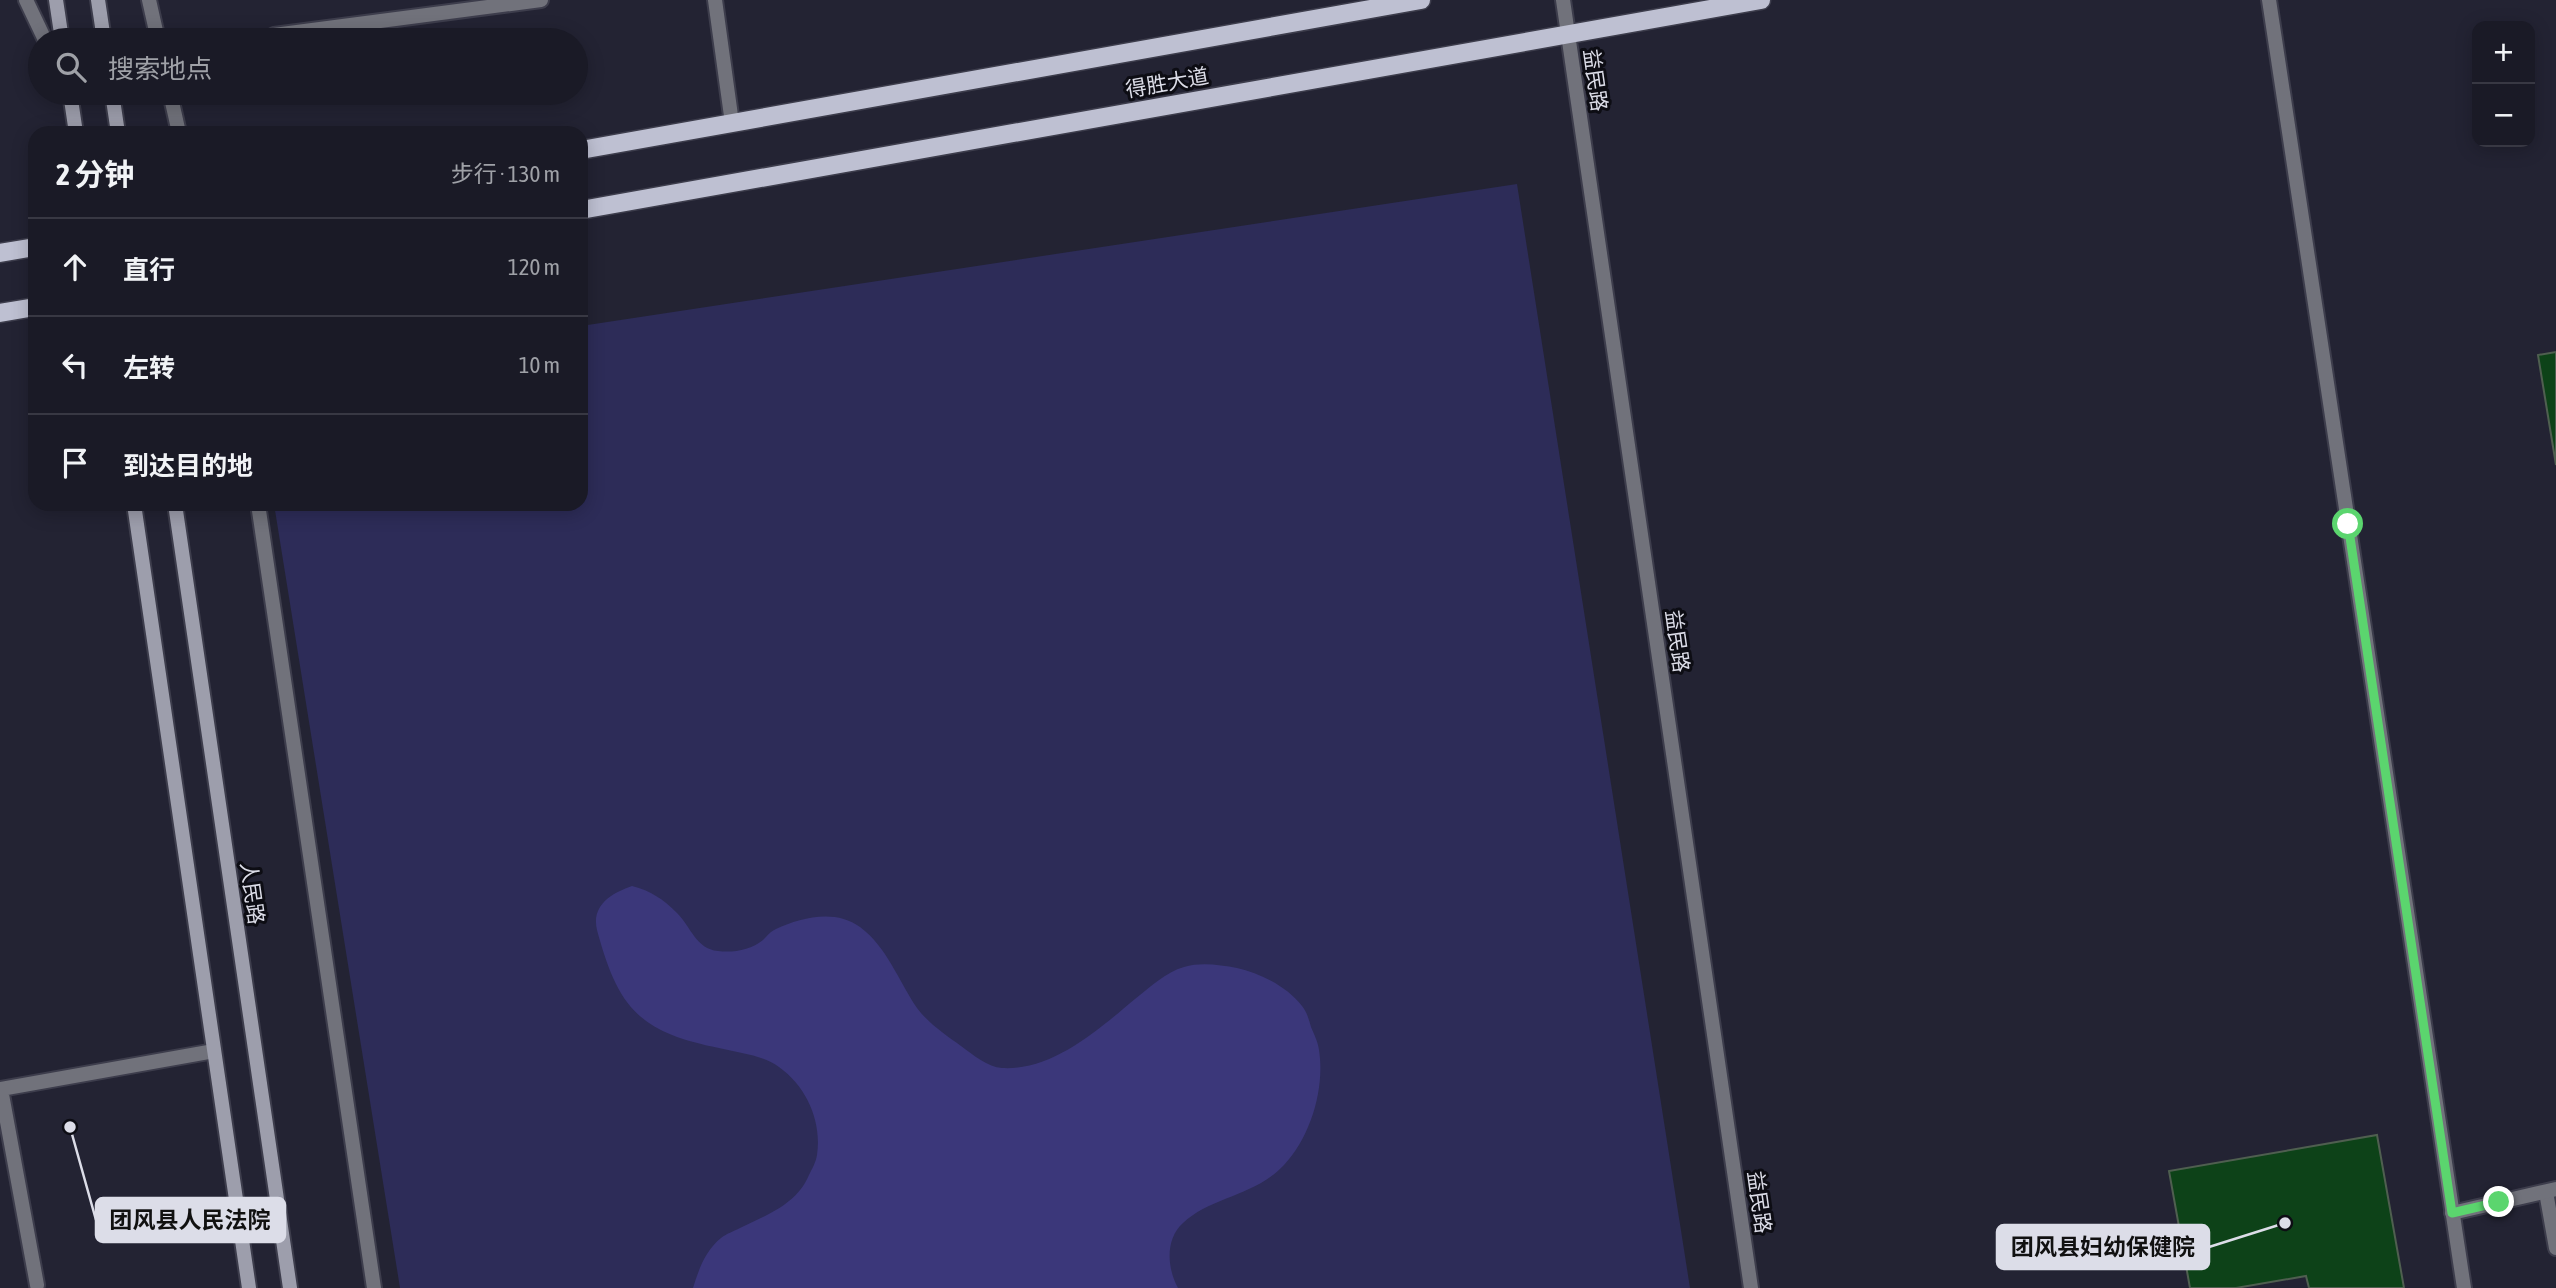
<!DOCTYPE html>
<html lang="zh">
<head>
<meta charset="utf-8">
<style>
	body { margin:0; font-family:"Asap Condensed","Noto Sans SC",sans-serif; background:#23232e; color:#f1f3f6 }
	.controls { position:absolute; right:21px; top:21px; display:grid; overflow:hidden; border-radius:14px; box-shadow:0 4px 18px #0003 }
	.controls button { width:63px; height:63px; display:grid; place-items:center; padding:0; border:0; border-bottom:2px solid #383843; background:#1a1a26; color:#f1f3f6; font:35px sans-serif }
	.stop { position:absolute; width:21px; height:21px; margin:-16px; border:5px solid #5bd56e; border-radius:50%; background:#fff }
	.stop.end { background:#5bd56e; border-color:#fff; box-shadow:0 2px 7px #0008 }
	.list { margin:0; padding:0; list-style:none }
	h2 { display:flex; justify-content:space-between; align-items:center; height:91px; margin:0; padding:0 28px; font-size:30px }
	h2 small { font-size:23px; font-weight:400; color:#9fa1a7 }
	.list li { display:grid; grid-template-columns:46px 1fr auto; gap:21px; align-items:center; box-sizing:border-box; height:98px; padding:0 28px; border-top:2px solid #383843 }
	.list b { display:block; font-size:26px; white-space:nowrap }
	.list em { font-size:23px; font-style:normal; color:#9fa1a7 }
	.icon { flex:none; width:38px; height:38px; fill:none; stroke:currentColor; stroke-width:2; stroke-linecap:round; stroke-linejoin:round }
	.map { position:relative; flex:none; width:2556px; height:1288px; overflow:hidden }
	.search { position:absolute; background:#1a1a26; box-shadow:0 4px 18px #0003; left:28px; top:28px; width:560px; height:77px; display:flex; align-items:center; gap:18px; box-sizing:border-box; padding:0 24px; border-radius:38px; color:#9fa1a7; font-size:26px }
	.panel { position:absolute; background:#1a1a26; box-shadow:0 4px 18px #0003; left:28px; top:126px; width:560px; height:385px; border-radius:21px }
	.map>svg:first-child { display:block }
</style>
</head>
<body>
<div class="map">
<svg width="2556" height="1288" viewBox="0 0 2556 1288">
	<rect width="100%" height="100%" fill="#232333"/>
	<!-- green -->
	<polygon fill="#2d2c58" points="1517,184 1690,1288 400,1288 274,504 581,504 581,326"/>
	<!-- water -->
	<path fill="#3b377a" d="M 632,886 C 651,891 663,899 677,913 C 691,927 696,949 718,951 C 733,953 751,950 763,940 C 767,936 771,931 776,929 C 801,917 836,909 860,927 C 887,947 898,980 917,1008 C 929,1024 946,1035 961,1046 C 973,1055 988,1067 1002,1068 C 1053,1071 1099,1029 1135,999 C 1150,987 1166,972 1184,967 C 1201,962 1220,965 1237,968 C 1260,973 1288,987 1302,1006 C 1307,1012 1309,1020 1311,1027 C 1314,1034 1318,1042 1319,1050 C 1325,1088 1311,1136 1284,1165 C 1255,1196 1210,1197 1183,1223 C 1165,1239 1167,1268 1178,1288 L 693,1288 C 699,1269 705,1251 721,1238 C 726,1234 734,1231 740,1228 C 767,1215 797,1204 809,1175 C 812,1169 816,1162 817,1155 C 822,1122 807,1087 779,1067 C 762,1055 740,1053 719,1048 C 639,1032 618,1008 597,930 C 591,905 612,893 632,886 Z"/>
	<!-- building -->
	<g fill="#0d4218" stroke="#4f5f50" stroke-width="2">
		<polygon points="2556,352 2556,465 2538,355"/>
		<polygon points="2377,1135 2404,1288 2309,1288 2306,1276 2236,1288 2190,1288 2169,1171"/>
	</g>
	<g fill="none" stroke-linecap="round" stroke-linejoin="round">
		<defs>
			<g id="lane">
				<polyline points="715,0 732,123"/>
				<polyline points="265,40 274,35 541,0"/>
				<polyline points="2546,1192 2556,1248"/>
				<polyline points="2452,1213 2556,1189"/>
				<polyline points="37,1285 1,1089 214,1051"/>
			</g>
			<g id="street">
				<polyline points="26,0 45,40"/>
				<polyline points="149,0 158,40"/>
				<polyline points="1563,0 1751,1288"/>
				<polyline points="2269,0 2464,1288"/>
				<polyline points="170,93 179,133"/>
				<polyline points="258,504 374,1288"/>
			</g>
			<g id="secondary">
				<polyline points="56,0 62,40"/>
				<polyline points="98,0 104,40"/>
				<polyline points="70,93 76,133"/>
				<polyline points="112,93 118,133"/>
				<polyline points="134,504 249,1288"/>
				<polyline points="175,504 290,1288"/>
			</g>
			<g id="primary">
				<polyline points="581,150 1421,0"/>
				<polyline points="581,210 1761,0"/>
				<polyline points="0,253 35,247"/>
				<polyline points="0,313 35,307"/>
			</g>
		</defs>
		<!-- lane casing -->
		<use href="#lane" stroke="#3d3d4c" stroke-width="18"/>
		<!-- street casing -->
		<use href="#street" stroke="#3d3d4c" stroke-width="18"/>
		<!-- secondary casing -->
		<use href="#secondary" stroke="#3d3d4c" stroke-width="18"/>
		<!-- primary casing -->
		<use href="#primary" stroke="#3d3d4c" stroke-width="21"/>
		<!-- lane -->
		<use href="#lane" stroke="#71727b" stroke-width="14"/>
		<!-- street -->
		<use href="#street" stroke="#71727b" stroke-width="14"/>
		<!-- secondary -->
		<use href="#secondary" stroke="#9d9eac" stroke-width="14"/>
		<!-- primary -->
		<use href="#primary" stroke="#bec0d2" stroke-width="18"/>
	</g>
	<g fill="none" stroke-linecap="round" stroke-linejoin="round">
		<!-- route -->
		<polyline stroke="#5bd56e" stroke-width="9" points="2348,524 2452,1213 2499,1202"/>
	</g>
	<g text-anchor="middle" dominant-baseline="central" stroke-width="6" stroke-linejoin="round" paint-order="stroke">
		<!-- street labels -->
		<g font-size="21" fill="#dcdde8" stroke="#0d0d14">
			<text transform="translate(1596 80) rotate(82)">益民路</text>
			<text transform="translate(1167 82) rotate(-10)">得胜大道</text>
			<text transform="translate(1678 641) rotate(82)">益民路</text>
			<text transform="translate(253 893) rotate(82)">人民路</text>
			<text transform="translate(1760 1202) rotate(82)">益民路</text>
		</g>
	</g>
	<!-- callouts -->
	<path fill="none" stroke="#dcdde8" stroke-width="2.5" d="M70 1127L96 1220M2285 1223L2209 1247"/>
	<g fill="#dcdde8" stroke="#0d0d14" stroke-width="2.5">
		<circle cx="70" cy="1127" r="7"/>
		<circle cx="2285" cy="1223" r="7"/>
	</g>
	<g fill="#dcdde8" stroke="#dcdde8" stroke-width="2.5">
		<rect x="96" y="1198" width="189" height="44" rx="7"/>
		<rect x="1997" y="1225" width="212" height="44" rx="7"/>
	</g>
	<g font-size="23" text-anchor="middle" font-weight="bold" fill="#111">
		<text x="190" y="1228">团风县人民法院</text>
		<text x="2103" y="1255">团风县妇幼保健院</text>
	</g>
</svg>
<div class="controls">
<button>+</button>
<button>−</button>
</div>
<div class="stop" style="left:2348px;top:524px"></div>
<div class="stop end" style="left:2499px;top:1202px"></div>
<div class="search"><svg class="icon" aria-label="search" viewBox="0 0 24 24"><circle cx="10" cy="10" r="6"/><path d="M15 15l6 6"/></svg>搜索地点</div>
<section class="panel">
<h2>2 分钟<small>步行 · 130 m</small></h2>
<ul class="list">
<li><svg class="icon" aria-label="ahead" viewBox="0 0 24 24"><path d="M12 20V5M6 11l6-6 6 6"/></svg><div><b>直行</b></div><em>120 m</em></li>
<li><svg class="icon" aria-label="left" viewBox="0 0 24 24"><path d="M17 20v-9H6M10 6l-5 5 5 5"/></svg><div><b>左转</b></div><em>10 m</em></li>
<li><svg class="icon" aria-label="arrive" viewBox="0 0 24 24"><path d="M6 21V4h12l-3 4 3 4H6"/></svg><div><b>到达目的地</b></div></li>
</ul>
</section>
</div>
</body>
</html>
